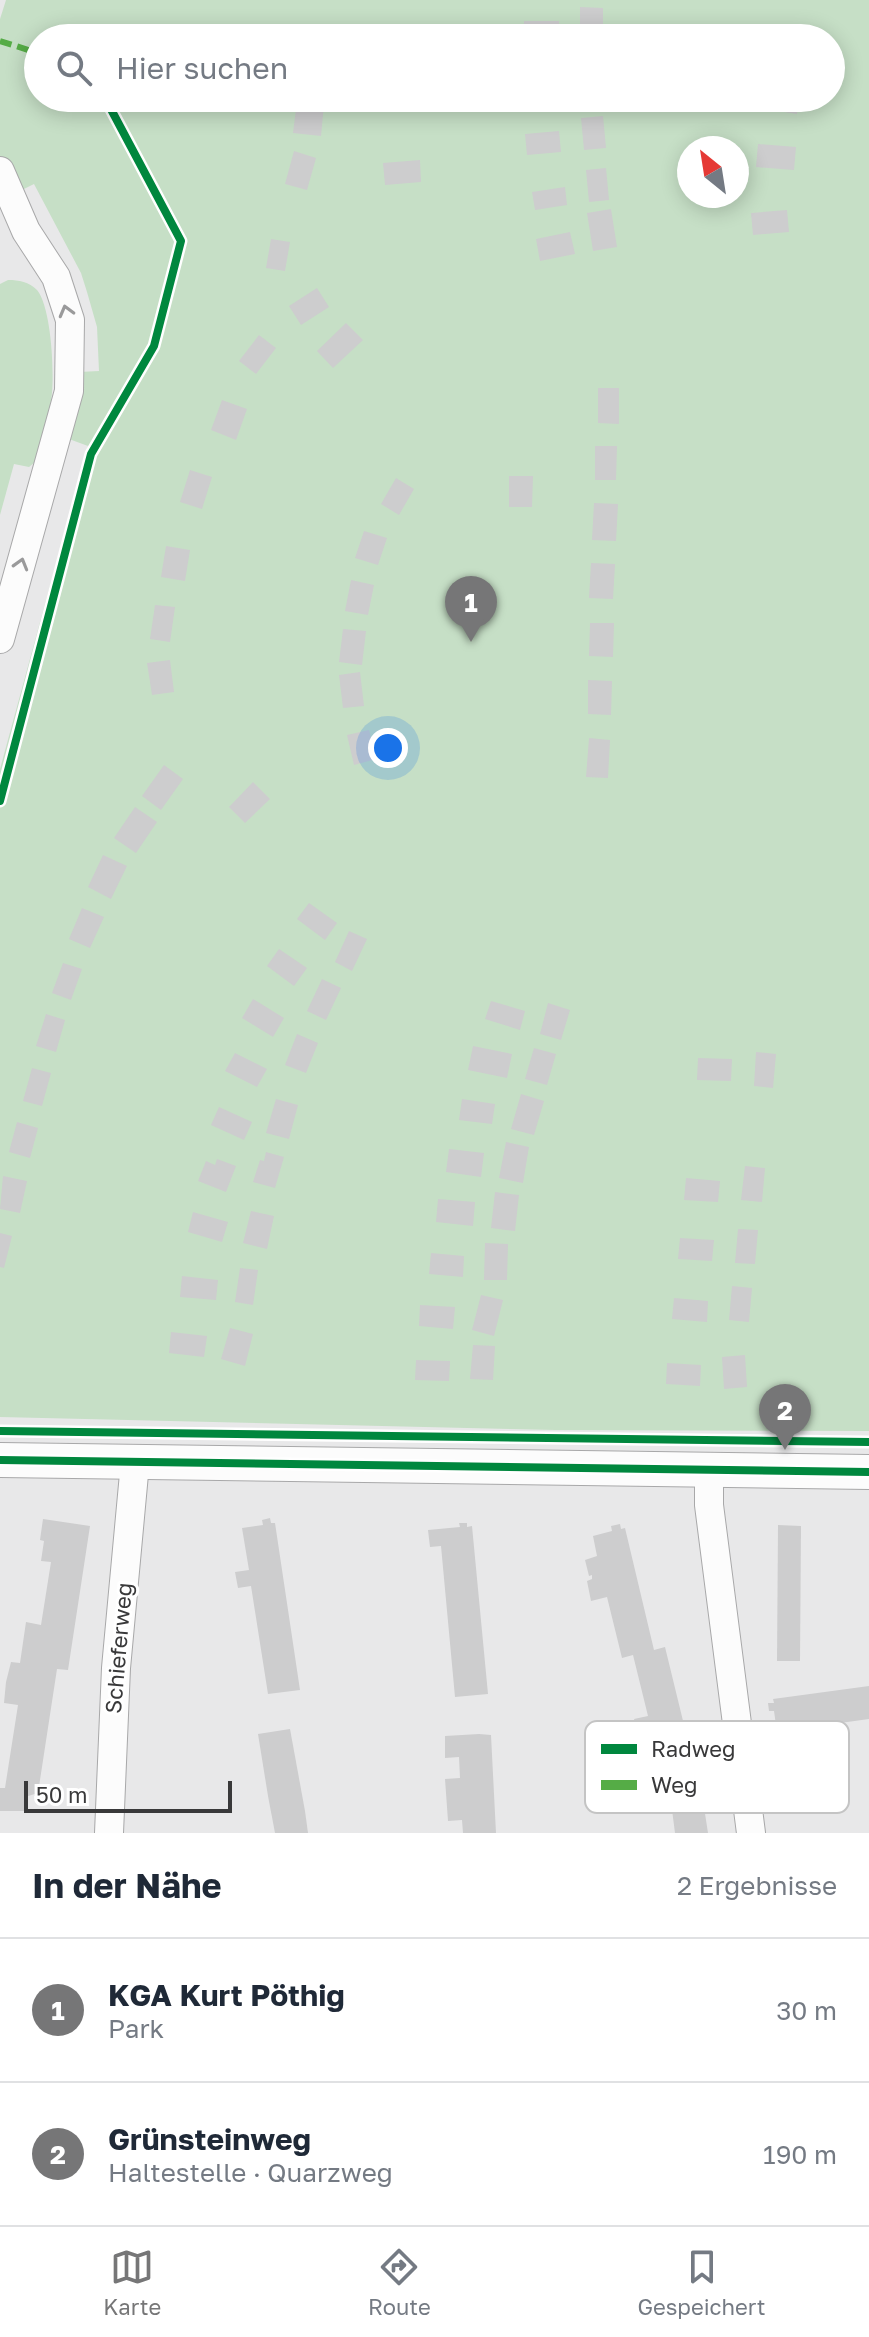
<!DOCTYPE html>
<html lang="de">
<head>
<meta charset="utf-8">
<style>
	body { margin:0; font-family:"Golos Text",sans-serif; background:#f6f6f7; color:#1f2937 }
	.compass { position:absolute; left:677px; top:136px; width:72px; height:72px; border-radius:50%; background:#fff; box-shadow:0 4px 20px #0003; rotate:330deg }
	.scale { position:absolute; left:24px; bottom:20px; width:208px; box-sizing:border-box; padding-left:8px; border:4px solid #39393a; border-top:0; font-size:22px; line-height:28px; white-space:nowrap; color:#39393a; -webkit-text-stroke:6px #fff; paint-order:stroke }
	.you { position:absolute; left:388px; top:748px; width:28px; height:28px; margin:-20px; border:6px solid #fff; border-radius:50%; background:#1a73e8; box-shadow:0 0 0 12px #1a73e833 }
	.badge { display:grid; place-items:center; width:52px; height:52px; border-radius:50%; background:#767677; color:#fff; font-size:26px; font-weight:700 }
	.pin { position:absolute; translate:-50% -66px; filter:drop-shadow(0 2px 4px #0008) }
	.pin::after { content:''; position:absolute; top:42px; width:28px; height:24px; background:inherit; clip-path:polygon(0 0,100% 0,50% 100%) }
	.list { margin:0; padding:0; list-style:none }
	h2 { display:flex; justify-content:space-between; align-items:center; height:104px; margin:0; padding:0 32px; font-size:34px }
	h2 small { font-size:26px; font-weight:400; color:#747a83 }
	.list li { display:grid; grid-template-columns:52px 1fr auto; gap:24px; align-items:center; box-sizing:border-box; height:144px; padding:0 32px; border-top:2px solid #e0e1e3 }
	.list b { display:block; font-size:30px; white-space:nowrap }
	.list p { margin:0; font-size:26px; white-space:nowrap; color:#747a83 }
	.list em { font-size:26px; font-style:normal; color:#747a83 }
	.icon { flex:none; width:44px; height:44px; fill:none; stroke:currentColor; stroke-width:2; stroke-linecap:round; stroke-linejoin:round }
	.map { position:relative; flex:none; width:869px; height:1833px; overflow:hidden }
	.search { position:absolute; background:#fff; box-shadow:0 4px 20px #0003; left:24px; right:24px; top:24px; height:88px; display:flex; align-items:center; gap:20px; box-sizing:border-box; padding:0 28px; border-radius:44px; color:#747a83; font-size:30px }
	.sheet { height:392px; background:#fff }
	nav { display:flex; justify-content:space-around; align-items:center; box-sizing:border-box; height:112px; border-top:2px solid #e0e1e3; background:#fff; font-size:22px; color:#747a83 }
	nav a { display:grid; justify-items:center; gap:4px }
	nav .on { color:#767677 }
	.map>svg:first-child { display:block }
</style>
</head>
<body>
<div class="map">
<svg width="869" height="1833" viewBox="0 0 869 1833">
	<rect width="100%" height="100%" fill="#e8e8e9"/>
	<!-- green -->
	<g fill="#c6dfc6" fill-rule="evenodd">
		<path d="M 6,0 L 869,0 L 869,1431 L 556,1430 L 0,1417 L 0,769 L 88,446 L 69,439 L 79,372 L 99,371 L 97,327 L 87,292 L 81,273 L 34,184 L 16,193 L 0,160 L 0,19 ZM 38,38 L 831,38 L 831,98 L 38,98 ZM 689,148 L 737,148 L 737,196 L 689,196 Z"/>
		<path d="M 8,280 C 19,280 29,282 37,290 C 52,308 55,379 51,401 C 47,422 40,442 35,462 L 29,467 L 14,464 L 0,515 L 0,284 Z"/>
	</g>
	<!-- building -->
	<g fill="#cdcdce">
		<polygon points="580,7 603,8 603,38 580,38"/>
		<polygon points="524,21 559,21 559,38 523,38"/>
		<polygon points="761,98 799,98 797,114 759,108"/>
		<polygon points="297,101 324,104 321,136 293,133"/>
		<polygon points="603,116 606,148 584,150 581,118"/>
		<polygon points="559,131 561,152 527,155 525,134"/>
		<polygon points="758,144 796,147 794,170 756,167"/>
		<polygon points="294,151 316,158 307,190 285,184"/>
		<polygon points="420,160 421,182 385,185 383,163"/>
		<polygon points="606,168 609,200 589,202 586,170"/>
		<polygon points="565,187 567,205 535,210 532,192"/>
		<polygon points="611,209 617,247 593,251 587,213"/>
		<polygon points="787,210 789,232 753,235 751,213"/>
		<polygon points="570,232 575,254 540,261 536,239"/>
		<polygon points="271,239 290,242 285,271 266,268"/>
		<polygon points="317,288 329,307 301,325 289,306"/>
		<polygon points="346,323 363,340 333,368 317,351"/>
		<polygon points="259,335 276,348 256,374 239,361"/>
		<polygon points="598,388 619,388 619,424 598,423"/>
		<polygon points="222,400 247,409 236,440 211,430"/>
		<polygon points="595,446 617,446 616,480 595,480"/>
		<polygon points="190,470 212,477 202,509 180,502"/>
		<polygon points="509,476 533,476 532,507 509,507"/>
		<polygon points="396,478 414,489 399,515 381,504"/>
		<polygon points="594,503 618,504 616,541 592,540"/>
		<polygon points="364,531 387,538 378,565 355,558"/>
		<polygon points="166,546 190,550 185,581 161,577"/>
		<polygon points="591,563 615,564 613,599 589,598"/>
		<polygon points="351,580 374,585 368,615 345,611"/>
		<polygon points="155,605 175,607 170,642 150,639"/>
		<polygon points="590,623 614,623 613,657 589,656"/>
		<polygon points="343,629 366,631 362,665 339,662"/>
		<polygon points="170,660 174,692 152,695 147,663"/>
		<polygon points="360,672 364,706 343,708 339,675"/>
		<polygon points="588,680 612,681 611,715 588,714"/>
		<polygon points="369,730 376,759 354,765 347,735"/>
		<polygon points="589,738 610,740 608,778 586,777"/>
		<polygon points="164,765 183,779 161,810 142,796"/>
		<polygon points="253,782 270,799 245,823 229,807"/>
		<polygon points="135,807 157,822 136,853 114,838"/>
		<polygon points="103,855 127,866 111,899 88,887"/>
		<polygon points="309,903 337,923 325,940 297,919"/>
		<polygon points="82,908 104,917 90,948 69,939"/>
		<polygon points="349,931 367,939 352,971 335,962"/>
		<polygon points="279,949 307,968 294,986 267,966"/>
		<polygon points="63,963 82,969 71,1000 52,993"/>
		<polygon points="322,979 341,988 326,1020 307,1011"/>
		<polygon points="253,999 284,1018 273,1037 242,1018"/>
		<polygon points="491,1001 525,1011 520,1030 485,1019"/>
		<polygon points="548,1003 570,1010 561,1040 540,1034"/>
		<polygon points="46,1014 65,1020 56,1052 36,1046"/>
		<polygon points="297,1034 318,1043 306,1073 285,1065"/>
		<polygon points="473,1046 512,1054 507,1078 468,1070"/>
		<polygon points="534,1048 556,1054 547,1085 525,1079"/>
		<polygon points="756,1052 776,1054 773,1088 754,1086"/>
		<polygon points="235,1053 267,1069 257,1087 225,1071"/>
		<polygon points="698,1058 732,1059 731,1081 697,1080"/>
		<polygon points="32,1068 51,1073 42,1106 23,1101"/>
		<polygon points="521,1094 544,1101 534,1135 511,1129"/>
		<polygon points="276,1099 298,1105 289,1139 266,1133"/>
		<polygon points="462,1099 495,1104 492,1124 459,1120"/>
		<polygon points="219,1107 252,1122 244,1140 211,1125"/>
		<polygon points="17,1122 38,1128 30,1158 9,1152"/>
		<polygon points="506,1142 529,1147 523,1183 499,1178"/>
		<polygon points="449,1149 484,1153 481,1177 446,1172"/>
		<polygon points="266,1152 284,1157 275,1188 253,1182 260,1160 264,1161"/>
		<polygon points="217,1159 236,1166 226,1192 198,1181 206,1161 215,1165"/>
		<polygon points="745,1166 765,1168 762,1202 741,1200"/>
		<polygon points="3,1176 27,1181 20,1213 0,1209"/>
		<polygon points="686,1178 720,1181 718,1202 684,1200"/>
		<polygon points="495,1192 519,1195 515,1231 491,1228"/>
		<polygon points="438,1199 475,1202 473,1226 436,1222"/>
		<polygon points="251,1211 274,1216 267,1249 243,1243"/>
		<polygon points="193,1212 228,1222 222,1242 188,1232"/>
		<polygon points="738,1229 758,1230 755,1264 735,1263"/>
		<polygon points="0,1233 12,1236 4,1268 0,1267"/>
		<polygon points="680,1238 714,1240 712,1261 678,1259"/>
		<polygon points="485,1243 508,1244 507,1280 484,1280"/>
		<polygon points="431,1253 464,1256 463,1277 429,1274"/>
		<polygon points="240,1268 258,1270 253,1305 235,1302"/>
		<polygon points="182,1276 218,1280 216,1300 180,1297"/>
		<polygon points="732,1286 752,1288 749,1322 729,1320"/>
		<polygon points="481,1295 503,1300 494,1336 472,1330"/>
		<polygon points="674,1298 708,1301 707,1322 672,1319"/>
		<polygon points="420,1305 455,1307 453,1329 419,1326"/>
		<polygon points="230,1328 253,1334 245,1366 221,1359"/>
		<polygon points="171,1332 207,1336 204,1357 169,1353"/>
		<polygon points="473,1345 495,1346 493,1380 470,1379"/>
		<polygon points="745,1355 747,1387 724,1389 722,1357"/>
		<polygon points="416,1360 450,1361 449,1381 415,1380"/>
		<polygon points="667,1363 701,1365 700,1386 666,1384"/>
		<polygon points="270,1518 271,1523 275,1523 300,1690 268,1694 251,1586 238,1588 235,1572 249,1570 242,1528 263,1525 262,1520"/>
		<polygon points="43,1519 90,1526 68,1670 57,1669 38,1793 25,1797 25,1811 0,1811 0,1788 5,1788 18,1705 4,1703 6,1682 11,1662 20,1663 26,1622 41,1625 51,1562 41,1561 44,1541 40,1540"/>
		<polygon points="459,1523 467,1523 467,1527 472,1526 488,1694 455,1697 441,1546 430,1547 428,1530 460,1527"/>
		<polygon points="620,1524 621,1529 625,1528 654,1650 665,1647 694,1766 668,1773 664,1756 644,1760 634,1719 648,1716 633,1655 622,1658 607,1597 591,1601 587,1581 592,1579 592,1575 589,1576 585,1560 597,1556 593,1536 612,1531 611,1526"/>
		<polygon points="778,1525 801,1526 800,1661 777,1661"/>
		<polygon points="869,1686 869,1719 840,1723 844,1751 823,1753 819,1726 777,1732 774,1711 769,1711 768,1703 774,1703 773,1699"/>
		<polygon points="290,1729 305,1811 308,1833 275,1833 268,1796 258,1734"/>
		<polygon points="479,1734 491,1735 496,1833 463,1833 462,1820 448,1821 445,1779 460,1778 459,1757 445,1758 445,1736"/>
		<polygon points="700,1781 708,1833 675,1833 671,1802 680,1801 678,1783"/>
	</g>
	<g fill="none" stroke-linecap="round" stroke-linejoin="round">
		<defs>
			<g id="minor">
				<polyline points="0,171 26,231 56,277 70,320 69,391 0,639"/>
				<polyline points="709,1470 709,1505 751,1833"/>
				<polyline points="109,1833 116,1668 135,1463"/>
			</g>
			<polyline id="tertiary" points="0,1460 869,1472"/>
		</defs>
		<!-- minor casing -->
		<use href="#minor" stroke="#a8a8a9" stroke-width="30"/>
		<!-- tertiary casing -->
		<use href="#tertiary" stroke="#a8a8a9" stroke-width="36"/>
		<!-- minor -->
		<use href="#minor" stroke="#fcfcfc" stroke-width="28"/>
		<!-- tertiary -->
		<use href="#tertiary" stroke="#fcfcfc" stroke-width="34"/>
		<!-- quiet -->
		<polyline stroke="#55ac46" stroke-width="6" stroke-dasharray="12 6" stroke-linecap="butt" points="0,41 38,53"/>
		<defs>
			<g id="cycleway">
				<polyline points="0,801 91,454 154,346 181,241 105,98"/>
				<polyline points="0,1431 869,1442"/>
				<polyline points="0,1460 869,1472"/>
			</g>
		</defs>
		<!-- cycleway casing -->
		<use href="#cycleway" stroke="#fff" stroke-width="13"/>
		<!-- cycleway -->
		<use href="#cycleway" stroke="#00873e" stroke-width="8"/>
	</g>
	<!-- one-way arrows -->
	<defs><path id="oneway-chevron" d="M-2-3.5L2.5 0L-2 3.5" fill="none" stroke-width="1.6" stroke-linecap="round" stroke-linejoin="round" transform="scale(2)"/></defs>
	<g stroke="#9a9a9b">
		<use href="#oneway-chevron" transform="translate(66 311) rotate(-105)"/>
		<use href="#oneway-chevron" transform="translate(21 564) rotate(-74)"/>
	</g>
	<g text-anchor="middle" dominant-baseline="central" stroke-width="6" stroke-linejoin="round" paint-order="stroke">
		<!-- street labels -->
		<g font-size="22" fill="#39393a" stroke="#fff">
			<text transform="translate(118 1648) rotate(-85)">Schieferweg</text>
		</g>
	</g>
	<!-- legend -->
	<rect x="585" y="1721" width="264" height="92" rx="12" fill="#fff" stroke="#c4c4c4" stroke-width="2"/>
	<rect x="601" y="1744" width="36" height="10" fill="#00873e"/>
	<rect x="601" y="1780" width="36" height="10" fill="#55ac46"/>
	<g font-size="22" fill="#39393a">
		<text x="651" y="1757">Radweg</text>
		<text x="651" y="1793">Weg</text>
	</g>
</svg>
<svg class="compass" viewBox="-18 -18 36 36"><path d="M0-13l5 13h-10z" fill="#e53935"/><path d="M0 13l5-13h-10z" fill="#747a83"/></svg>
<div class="scale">50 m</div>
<div class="you"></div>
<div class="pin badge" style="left:471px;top:642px">1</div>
<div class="pin badge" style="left:785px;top:1450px">2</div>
<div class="search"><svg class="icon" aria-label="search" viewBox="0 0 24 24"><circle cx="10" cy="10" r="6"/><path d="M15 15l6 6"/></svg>Hier suchen</div>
</div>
<section class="sheet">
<h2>In der Nähe<small>2 Ergebnisse</small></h2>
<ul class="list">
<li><span class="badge">1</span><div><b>KGA Kurt Pöthig</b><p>Park</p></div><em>30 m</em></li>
<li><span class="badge">2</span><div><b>Grünsteinweg</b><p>Haltestelle · Quarzweg</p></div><em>190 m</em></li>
</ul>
</section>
<nav>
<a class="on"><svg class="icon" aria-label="map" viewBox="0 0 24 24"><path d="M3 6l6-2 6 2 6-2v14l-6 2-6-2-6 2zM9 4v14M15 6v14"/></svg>Karte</a>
<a><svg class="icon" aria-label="directions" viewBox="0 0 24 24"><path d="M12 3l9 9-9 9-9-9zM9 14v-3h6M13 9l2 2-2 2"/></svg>Route</a>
<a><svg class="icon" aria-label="saved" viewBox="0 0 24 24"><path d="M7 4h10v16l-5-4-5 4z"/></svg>Gespeichert</a>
</nav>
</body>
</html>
